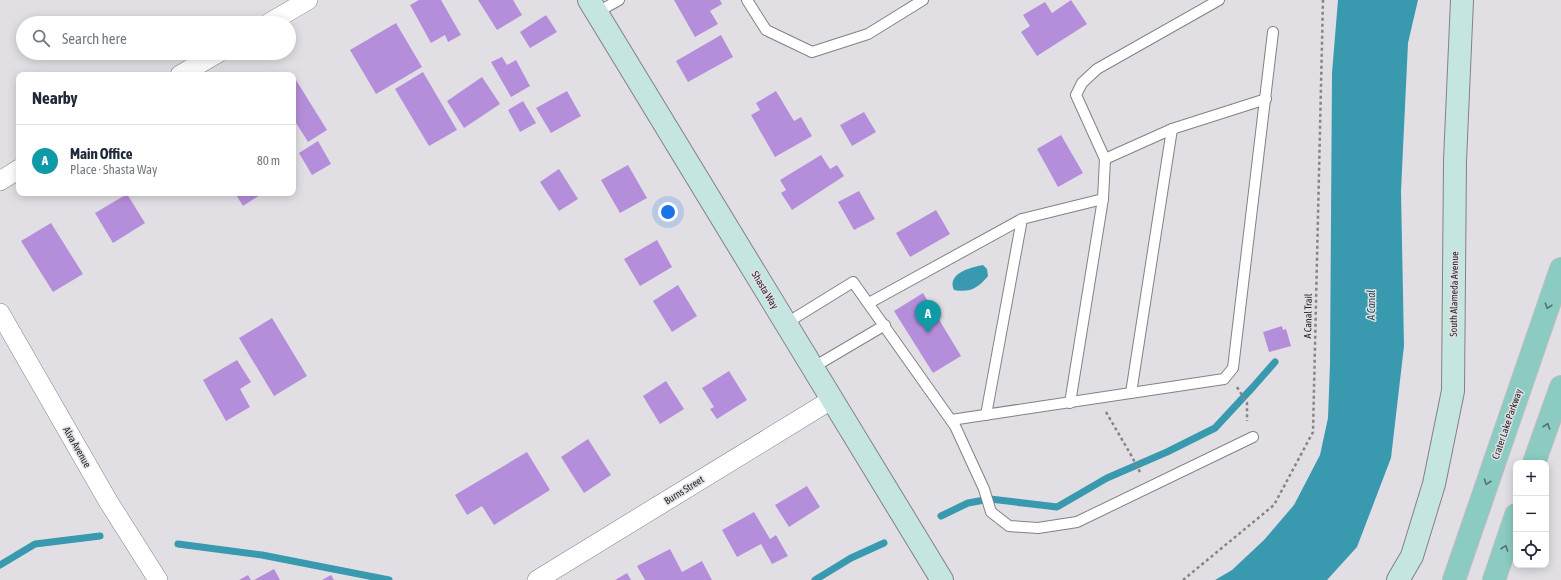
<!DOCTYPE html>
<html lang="en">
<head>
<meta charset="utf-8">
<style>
	body { margin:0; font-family:"Asap Condensed",sans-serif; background:#f6f6f7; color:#1f2937 }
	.controls { position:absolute; right:12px; bottom:12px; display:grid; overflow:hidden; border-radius:8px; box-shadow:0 2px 10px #0003 }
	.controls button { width:36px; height:36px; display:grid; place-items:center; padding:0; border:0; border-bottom:1px solid #e0e1e3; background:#fff; color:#1f2937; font:20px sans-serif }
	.you { position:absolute; left:668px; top:212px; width:14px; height:14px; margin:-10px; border:3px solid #fff; border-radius:50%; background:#1a73e8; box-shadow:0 0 0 6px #1a73e833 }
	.badge { display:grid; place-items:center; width:26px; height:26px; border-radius:50%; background:#ea580c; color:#fff; font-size:13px; font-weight:700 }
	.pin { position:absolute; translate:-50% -33px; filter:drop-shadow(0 1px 2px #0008) }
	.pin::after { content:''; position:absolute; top:21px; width:14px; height:12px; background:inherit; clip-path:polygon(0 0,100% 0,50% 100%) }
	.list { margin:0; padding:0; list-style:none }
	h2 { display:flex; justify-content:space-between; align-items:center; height:52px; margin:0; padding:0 16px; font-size:17px }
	h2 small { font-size:13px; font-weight:400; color:#747a83 }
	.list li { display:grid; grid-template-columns:26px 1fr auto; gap:12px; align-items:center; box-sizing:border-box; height:72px; padding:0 16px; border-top:1px solid #e0e1e3 }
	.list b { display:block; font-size:15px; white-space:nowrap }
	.list p { margin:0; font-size:13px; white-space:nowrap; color:#747a83 }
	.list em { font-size:13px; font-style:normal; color:#747a83 }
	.icon { flex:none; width:22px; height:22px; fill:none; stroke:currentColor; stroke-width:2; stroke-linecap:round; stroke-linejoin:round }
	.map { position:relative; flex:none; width:1561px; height:580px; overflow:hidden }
	.search { position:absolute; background:#fff; box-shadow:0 2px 10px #0003; left:16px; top:16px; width:280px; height:44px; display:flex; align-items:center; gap:10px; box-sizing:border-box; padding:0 14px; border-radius:22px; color:#747a83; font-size:15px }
	.panel { position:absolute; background:#fff; box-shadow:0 2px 10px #0003; left:16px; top:72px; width:280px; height:124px; border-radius:8px }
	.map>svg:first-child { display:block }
</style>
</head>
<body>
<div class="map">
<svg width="1561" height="580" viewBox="0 0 1561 580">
	<rect width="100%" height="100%" fill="#e2dfe4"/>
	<!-- water -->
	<g fill="#3999af">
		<polygon points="1338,0 1418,0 1408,43 1401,191 1404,346 1391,458 1357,547 1327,580 1215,580 1232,570 1264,540 1294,505 1320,455 1328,418 1330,364 1332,73"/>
		<path d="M 983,265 L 987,269 L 988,276 C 978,288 970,293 954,290 C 946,274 971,267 983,265 Z"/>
	</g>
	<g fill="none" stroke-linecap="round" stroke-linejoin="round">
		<!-- stream -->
		<g stroke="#3999af" stroke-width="7">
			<polyline points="941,516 968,503 990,499 1057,507 1107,478 1167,452 1215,428 1253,387 1275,362"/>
			<polyline points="178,544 262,555 389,580"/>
			<polyline points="0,565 35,544 100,536"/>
			<polyline points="815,580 851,558 884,543"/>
		</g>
	</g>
	<!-- building -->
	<g fill="#b58edb">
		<polygon points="419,0 441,0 461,35 448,42 445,35 431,43 410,5"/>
		<polygon points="478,0 513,0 522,15 497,30"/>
		<polygon points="674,0 720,0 722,4 710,11 718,24 695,37"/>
		<polygon points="1071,0 1087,24 1037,56 1021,32 1030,26 1023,15 1045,2 1052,13"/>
		<polygon points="546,15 557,32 530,48 520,32"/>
		<polygon points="396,23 422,67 376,94 350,50"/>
		<polygon points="721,35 733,57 688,82 676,61"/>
		<polygon points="502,57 507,65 516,60 530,86 511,97 491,62"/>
		<polygon points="423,72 457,130 429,146 395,89"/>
		<polygon points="482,77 500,104 464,128 447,101"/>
		<polygon points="296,80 327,130 308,142 293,118 293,82"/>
		<polygon points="567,91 581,116 551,133 536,108"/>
		<polygon points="776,91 794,121 801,117 812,136 775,157 751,115 760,110 756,103"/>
		<polygon points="523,101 536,123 520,132 508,110"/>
		<polygon points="864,112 876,132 852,146 840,125"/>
		<polygon points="1061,135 1083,173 1058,187 1037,149"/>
		<polygon points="318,141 331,164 312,175 299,153"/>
		<polygon points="821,155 830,169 837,165 844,176 792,210 781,193 786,190 780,180"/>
		<polygon points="628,165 647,198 620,213 601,180"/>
		<polygon points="559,169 578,199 559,211 540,182"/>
		<polygon points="859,191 875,219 854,230 838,202"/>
		<polygon points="235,193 259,193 260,195 243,206"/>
		<polygon points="127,194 145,223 113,243 95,213"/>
		<polygon points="936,210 950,234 910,257 896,233"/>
		<polygon points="51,223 83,274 53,292 21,241"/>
		<polygon points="657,240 672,267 640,286 624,259"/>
		<polygon points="678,285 697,316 672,332 653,301"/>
		<polygon points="923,293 961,356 933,373 894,311"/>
		<polygon points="272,318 307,376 274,396 239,338"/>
		<polygon points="1282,326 1283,330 1286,329 1291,346 1269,352 1263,332"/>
		<polygon points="237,360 251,382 240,389 250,407 226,421 203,380"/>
		<polygon points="729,371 747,400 717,419 710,409 714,407 702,388"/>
		<polygon points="666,381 684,409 660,424 643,396"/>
		<polygon points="588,439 611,475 584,493 561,457"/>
		<polygon points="527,452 550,490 494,525 482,506 467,515 455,495"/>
		<polygon points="807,486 820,507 789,527 775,505"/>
		<polygon points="754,512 770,539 776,535 788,556 772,564 761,544 737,557 722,530"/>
		<polygon points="670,549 682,572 702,561 712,580 645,580 637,566"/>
		<polygon points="274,569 280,580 254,580"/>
		<polygon points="627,573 631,580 615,580"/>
		<polygon points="248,575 251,580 239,580"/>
		<polygon points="331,575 334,580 322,580"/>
	</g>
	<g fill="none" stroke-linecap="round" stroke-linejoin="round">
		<defs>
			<g id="lane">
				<polyline points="747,0 766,30 812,52 868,34 923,0"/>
				<polyline points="596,13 619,0"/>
				<polyline points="1105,159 1172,129 1266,99"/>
				<polyline points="869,303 1022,219 1103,199"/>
				<polyline points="785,324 853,282 955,426 984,489 991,512 1009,526 1038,528 1077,522 1253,437"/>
				<polyline points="812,368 885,325"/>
				<polyline points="1131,393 1172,129"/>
				<polyline points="1070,403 1103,199 1105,159 1076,95 1082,83 1097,69 1219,0"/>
				<polyline points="986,415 1022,219"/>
				<polyline points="951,420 1224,379 1233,368 1273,32"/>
			</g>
			<g id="street">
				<polyline points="269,23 308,0"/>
				<polyline points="180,75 218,53"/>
				<polyline points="0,181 19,169"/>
				<polyline points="0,313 108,501 158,580"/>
				<polyline points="537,580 831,400"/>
			</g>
			<g id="secondary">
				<polyline points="589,0 942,580"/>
				<polyline points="1398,580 1412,556 1434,484 1453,391 1455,161 1462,0"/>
			</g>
			<g id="primary">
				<polyline points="1534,463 1561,387"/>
				<polyline points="1454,580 1561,269"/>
				<polyline points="1494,580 1516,515"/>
			</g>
		</defs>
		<!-- lane casing -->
		<use href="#lane" stroke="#838186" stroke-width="12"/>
		<!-- street casing -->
		<use href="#street" stroke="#838186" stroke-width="20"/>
		<!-- secondary casing -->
		<use href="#secondary" stroke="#838186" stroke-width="24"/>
		<!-- primary casing -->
		<use href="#primary" stroke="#bebebf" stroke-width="24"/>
		<!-- path -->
		<g stroke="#868487" stroke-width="2.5" stroke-dasharray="3 3" stroke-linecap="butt">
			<polyline points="1237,387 1247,403 1247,421"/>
			<polyline points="1106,412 1131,455 1141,474"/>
			<polyline points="1183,580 1274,505 1313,432 1323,0"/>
		</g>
		<!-- lane -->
		<use href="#lane" stroke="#fff" stroke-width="10"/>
		<!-- street -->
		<use href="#street" stroke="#fff" stroke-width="19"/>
		<!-- secondary -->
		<use href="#secondary" stroke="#c5e5e1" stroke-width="22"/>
		<!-- primary -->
		<use href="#primary" stroke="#8bcbc2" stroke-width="22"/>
	</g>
	<!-- one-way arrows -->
	<defs><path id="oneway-chevron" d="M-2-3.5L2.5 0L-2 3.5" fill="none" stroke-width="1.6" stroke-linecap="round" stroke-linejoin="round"/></defs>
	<g stroke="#55716e">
		<use href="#oneway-chevron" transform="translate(1548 306) rotate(109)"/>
		<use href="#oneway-chevron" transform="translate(1547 426) rotate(-71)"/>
		<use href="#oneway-chevron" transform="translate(1487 482) rotate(109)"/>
		<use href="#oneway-chevron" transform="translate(1505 548) rotate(-71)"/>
	</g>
	<g text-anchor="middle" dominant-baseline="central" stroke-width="3" stroke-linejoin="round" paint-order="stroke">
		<!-- street labels -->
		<g font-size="10" fill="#282729" stroke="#e2dfe4">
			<text transform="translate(765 290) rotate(59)">Shasta Way</text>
			<text transform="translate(1454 294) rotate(-89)">South Alameda Avenue</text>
			<text transform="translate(1308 316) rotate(-89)">A Canal Trail</text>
			<text transform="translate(1507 424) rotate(-71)">Crater Lake Parkway</text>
			<text transform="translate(77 447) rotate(60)">Alva Avenue</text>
			<text transform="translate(684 490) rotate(-32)">Burns Street</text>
		</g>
		<!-- water labels -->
		<g font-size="11" font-style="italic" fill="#1b515d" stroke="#e2dfe4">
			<text transform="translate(1371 305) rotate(-90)">A Canal</text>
		</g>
	</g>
</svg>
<div class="controls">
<button>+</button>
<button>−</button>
<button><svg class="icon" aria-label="locate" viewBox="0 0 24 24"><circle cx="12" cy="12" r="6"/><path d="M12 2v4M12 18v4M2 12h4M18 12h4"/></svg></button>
</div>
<div class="you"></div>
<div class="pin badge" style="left:928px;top:333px;background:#0f9aa8">A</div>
<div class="search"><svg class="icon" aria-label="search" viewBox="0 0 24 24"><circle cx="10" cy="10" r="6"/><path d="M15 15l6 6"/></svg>Search here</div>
<section class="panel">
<h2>Nearby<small></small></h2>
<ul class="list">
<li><span class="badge" style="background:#0f9aa8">A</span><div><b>Main Office</b><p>Place · Shasta Way</p></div><em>80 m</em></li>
</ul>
</section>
</div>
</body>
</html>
